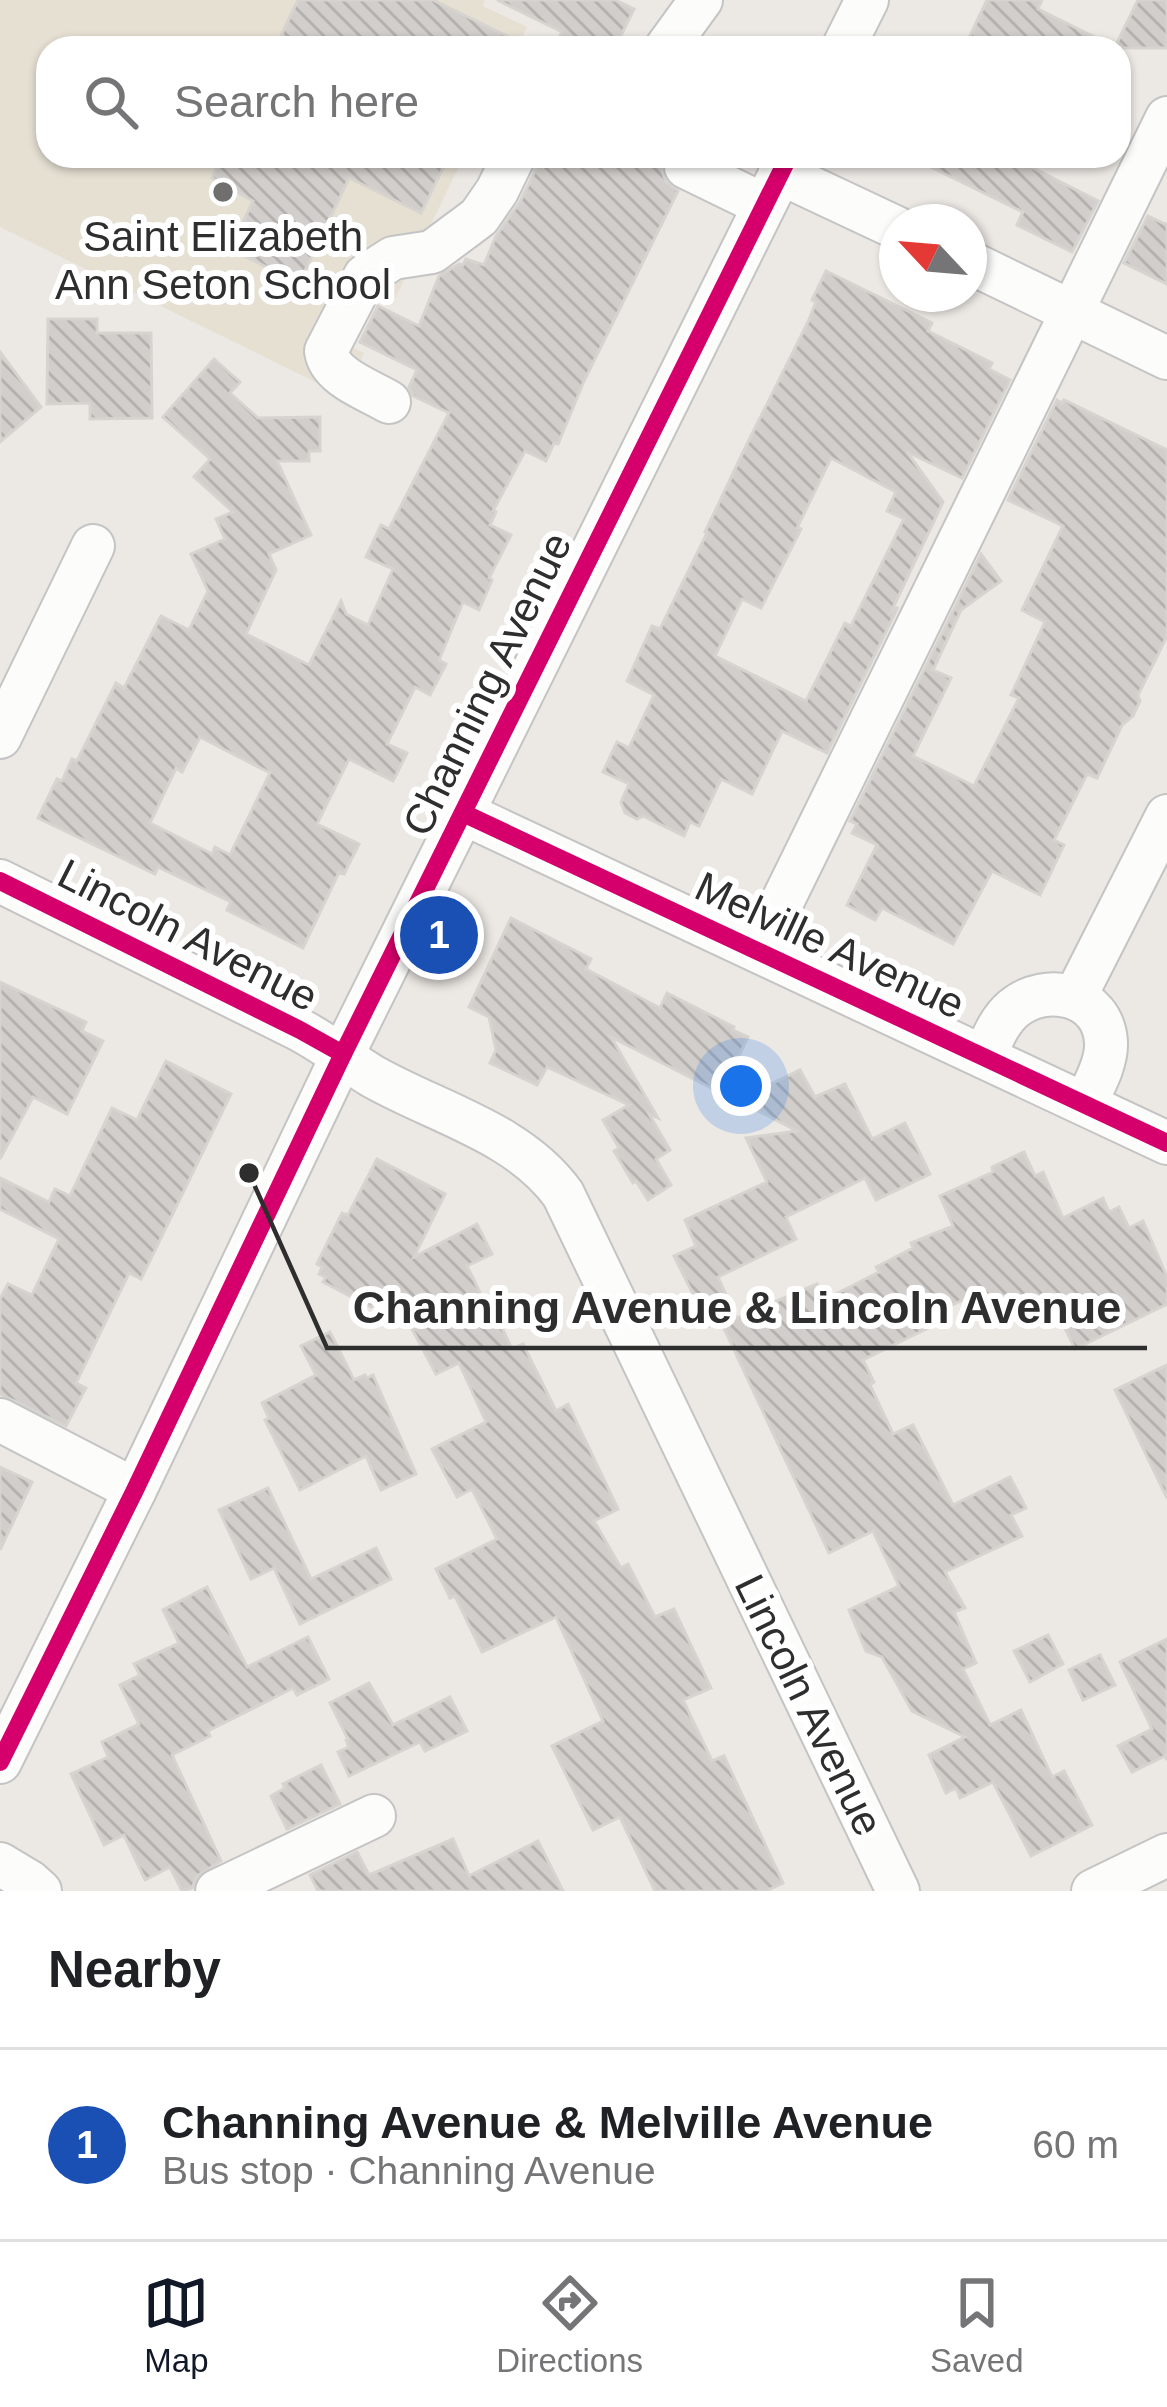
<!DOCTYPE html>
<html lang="en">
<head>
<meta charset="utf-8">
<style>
	body { margin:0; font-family:Arial,sans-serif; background:#f2f2f2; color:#202124 }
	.compass { position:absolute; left:879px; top:204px; width:108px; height:108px; border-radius:50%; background:#fff; box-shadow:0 3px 9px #0004; rotate:296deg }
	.you { position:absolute; left:741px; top:1086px; width:42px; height:42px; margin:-30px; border:9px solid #fff; border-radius:50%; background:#1a73e8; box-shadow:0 0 0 18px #1a73e833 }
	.badge { display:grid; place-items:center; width:78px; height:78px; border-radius:50%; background:#111827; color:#fff; font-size:39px; font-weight:700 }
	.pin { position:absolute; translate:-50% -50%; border:6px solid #fff; box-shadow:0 3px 12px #0006 }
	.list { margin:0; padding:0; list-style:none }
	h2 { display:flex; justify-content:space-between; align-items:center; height:156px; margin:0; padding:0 48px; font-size:51px }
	h2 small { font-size:39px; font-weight:400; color:#757577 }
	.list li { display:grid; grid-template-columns:78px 1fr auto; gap:36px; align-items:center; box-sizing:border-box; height:192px; padding:0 48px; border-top:3px solid #e0e0e0 }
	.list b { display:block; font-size:45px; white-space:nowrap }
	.list p { margin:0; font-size:39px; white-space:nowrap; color:#757577 }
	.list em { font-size:39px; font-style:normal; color:#757577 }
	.icon { flex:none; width:66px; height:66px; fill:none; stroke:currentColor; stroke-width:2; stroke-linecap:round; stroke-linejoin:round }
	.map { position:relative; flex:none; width:1167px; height:1891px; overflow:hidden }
	.search { position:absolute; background:#fff; box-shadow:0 3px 9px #0004; left:36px; right:36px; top:36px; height:132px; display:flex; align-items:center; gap:30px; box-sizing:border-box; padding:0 42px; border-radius:36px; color:#757577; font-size:45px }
	.sheet { height:348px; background:#fff }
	nav { display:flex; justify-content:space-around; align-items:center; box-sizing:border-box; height:168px; border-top:3px solid #e0e0e0; background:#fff; font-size:33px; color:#757577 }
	nav a { display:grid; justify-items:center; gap:6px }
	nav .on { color:#111827 }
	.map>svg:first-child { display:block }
</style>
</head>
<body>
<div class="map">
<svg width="1167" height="1891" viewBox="0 0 1167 1891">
	<defs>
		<pattern id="building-back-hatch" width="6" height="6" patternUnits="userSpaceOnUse" patternTransform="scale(3)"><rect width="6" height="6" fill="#d1cecb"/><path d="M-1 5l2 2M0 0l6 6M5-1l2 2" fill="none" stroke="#b4b1af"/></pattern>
	</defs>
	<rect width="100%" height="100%" fill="#ece8e4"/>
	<!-- education -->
	<polygon fill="#e6e0d3" points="0,0 485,0 483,6 527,27 517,48 48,48 48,156 464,156 392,305 373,296 348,345 364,353 344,396 0,227"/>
	<!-- building -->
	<g fill="url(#building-back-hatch)" stroke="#d7d4d0" stroke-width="3" fill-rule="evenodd">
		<polygon points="298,0 433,0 532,48 275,48"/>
		<polygon points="497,0 615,0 634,9 615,48 554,48 562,32"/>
		<polygon points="987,0 1042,0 1038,9 1115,47 1138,0 1167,0 1167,48 964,48"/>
		<polygon points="222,156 449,156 421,213 349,178 299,283 230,249 253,201 212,178"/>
		<path d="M 539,156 L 639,156 L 661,167 L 666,182 L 678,191 L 584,381 L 558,444 L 554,443 L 546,461 L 525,451 L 493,511 L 496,512 L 490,525 L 511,535 L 489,578 L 492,580 L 479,610 L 463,602 L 439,660 L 446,664 L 430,695 L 415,687 L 387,744 L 407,753 L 393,781 L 349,759 L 317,824 L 359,844 L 344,874 L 339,872 L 303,948 L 227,910 L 231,902 L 158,867 L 155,874 L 38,818 L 57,779 L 62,781 L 72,759 L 77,761 L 116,683 L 124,688 L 161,616 L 189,630 L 208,591 L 191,554 L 225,539 L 216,519 L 233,512 L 194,477 L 210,459 L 163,417 L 214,359 L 240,382 L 230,393 L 258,418 L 320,417 L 320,451 L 309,451 L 309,461 L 277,461 L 311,535 L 269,554 L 276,570 L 246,634 L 309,665 L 341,601 L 346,614 L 368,625 L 393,569 L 366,557 L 381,525 L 389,529 L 449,413 L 413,396 L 409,387 L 417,370 L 360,342 L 378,306 L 419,326 L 439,276 L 459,264 L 463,265 L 466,259 L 484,265 L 496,236 L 520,202 L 537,167 ZM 200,737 L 270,773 L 230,855 L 215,847 L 212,854 L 150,823 L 176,768 L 182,772 Z"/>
		<polygon points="908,156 1009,156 1098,201 1072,252 1017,225 1023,212"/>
		<polygon points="1148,216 1167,225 1167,284 1124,263"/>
		<path d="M 826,271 L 932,323 L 928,331 L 992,363 L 989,369 L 1010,380 L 962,478 L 907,452 L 943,502 L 891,612 L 898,607 L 827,753 L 782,731 L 752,794 L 721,779 L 699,826 L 690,822 L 684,836 L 643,816 L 637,819 L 625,813 L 621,802 L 629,784 L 603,772 L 617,742 L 629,748 L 654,695 L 627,681 L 652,626 L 660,629 L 707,533 L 705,532 L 746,446 L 808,322 L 816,302 L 812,300 ZM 831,458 L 896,492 L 887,511 L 904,519 L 851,626 L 845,623 L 806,701 L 715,656 L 742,599 L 761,608 L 801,529 L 797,528 Z"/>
		<polygon points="48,319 97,319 97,333 151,333 152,418 90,419 90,403 47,404"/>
		<polygon points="0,352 41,407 0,442"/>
		<polygon points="1057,400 1062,403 1064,400 1167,450 1167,636 1138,695 1140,701 1133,716 1122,725 1097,778 1087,774 1054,840 1064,845 1040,895 992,871 953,944 882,908 875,920 847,905 877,845 852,833 857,824 850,821 981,554 1001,581 961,610 933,670 951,678 913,756 974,786 1019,698 1011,695 1045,622 1022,610 1063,526 1008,500"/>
		<polygon points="511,918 591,959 586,969 660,1008 667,993 734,1027 733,1030 748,1037 721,1093 611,1037 658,1118 649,1114 670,1150 656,1159 671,1185 648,1200 636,1181 633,1183 614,1151 619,1148 603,1120 629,1105 547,1067 537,1085 490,1063 496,1050 489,1017 469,1007"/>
		<polygon points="0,982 86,1022 82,1031 103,1041 67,1114 33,1097 0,1159"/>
		<polygon points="166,1061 231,1094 141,1279 129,1273 76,1383 86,1388 66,1426 0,1394 0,1299 8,1284 32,1295 59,1239 0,1209 0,1178 49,1202 55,1189 70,1196 112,1108 137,1120"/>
		<polygon points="800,1070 815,1097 845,1084 872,1139 905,1123 930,1174 876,1200 865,1178 786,1217 796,1239 718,1277 734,1313 709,1326 674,1256 696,1246 685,1220 767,1182 746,1138 797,1131 737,1100"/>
		<polygon points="1024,1152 1035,1176 1043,1172 1063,1218 1103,1198 1109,1212 1119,1207 1129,1228 1143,1221 1167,1277 1167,1304 1075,1349 1050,1297 1021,1311 1013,1294 986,1307 979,1292 930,1316 934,1325 863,1360 874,1382 870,1385 893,1434 913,1425 953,1505 1010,1477 1026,1508 1011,1515 1022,1536 945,1572 965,1608 954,1612 976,1663 963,1669 990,1725 1021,1710 1052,1777 1064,1771 1092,1825 1031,1856 993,1782 960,1798 956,1788 946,1793 929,1755 965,1737 912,1711 882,1657 866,1651 849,1610 899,1586 873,1531 829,1553 722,1324 817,1284 824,1300 879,1272 876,1267 913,1248 911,1243 953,1226 940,1196 993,1172 992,1167"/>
		<polygon points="377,1159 445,1194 414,1257 477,1224 492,1254 467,1266 493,1319 497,1317 512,1349 523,1344 556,1411 568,1404 618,1509 594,1521 621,1568 628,1564 655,1617 674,1609 711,1688 683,1700 712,1761 724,1756 783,1883 766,1891 655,1891 620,1817 593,1830 552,1746 603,1721 556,1617 482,1652 455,1596 450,1598 436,1569 497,1539 472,1489 457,1497 432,1449 486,1422 459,1363 436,1374 394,1295 371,1307 323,1282 326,1277 319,1274 322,1267 317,1264 342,1213 348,1215"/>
		<polygon points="330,1332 354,1380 365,1375 367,1378 373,1375 416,1474 381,1490 366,1456 300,1490 265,1420 269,1418 262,1403 316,1375 301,1346"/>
		<polygon points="1167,1365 1167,1498 1115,1390"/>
		<polygon points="0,1467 32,1482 0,1550"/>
		<polygon points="268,1488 311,1579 376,1548 391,1579 300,1624 274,1568 251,1579 219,1510"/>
		<polygon points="207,1587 247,1667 308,1637 329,1679 297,1695 293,1688 208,1731 210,1736 172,1755 221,1861 197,1876 192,1888 182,1891 170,1867 145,1880 124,1835 104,1845 71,1774 108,1757 102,1742 139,1724 120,1685 140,1675 134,1664 179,1643 163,1610"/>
		<polygon points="1048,1635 1063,1664 1030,1682 1014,1651"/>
		<polygon points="1167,1639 1167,1760 1165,1756 1132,1772 1118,1746 1152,1729 1120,1662"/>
		<polygon points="1100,1655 1115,1685 1083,1700 1069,1670"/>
		<polygon points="369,1683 393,1725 450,1697 467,1731 425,1751 420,1742 349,1776 338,1752 349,1747 346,1740 348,1739 330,1703"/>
		<polygon points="321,1765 340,1804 287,1829 271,1796 285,1788 283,1784"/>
		<polygon points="453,1839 469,1876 538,1841 563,1891 318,1891 310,1875 357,1852 369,1875"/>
	</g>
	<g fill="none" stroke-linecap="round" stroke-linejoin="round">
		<defs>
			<g id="minor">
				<polyline points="666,48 701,0"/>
				<polyline points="843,48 867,0"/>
				<polyline points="691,156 686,167 764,205"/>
				<polyline points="780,173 897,228"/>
				<polyline points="969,262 1167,358"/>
				<path d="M 389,402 C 367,389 330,377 326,351 L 365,276 L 393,258 L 432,252 L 479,217 L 497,191 L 514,156"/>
				<polyline points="0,737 93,546"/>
				<polyline points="463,813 1167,1143"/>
				<path d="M 0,881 L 300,1030 C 326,1044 348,1061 372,1076 C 437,1113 518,1132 563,1194 L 898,1891"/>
				<polyline points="758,951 1167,118"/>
				<polyline points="1075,997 1167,816"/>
				<path d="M 984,1057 C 992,1040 999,1021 1013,1009 C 1046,981 1103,994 1106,1042 C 1107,1063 1094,1085 1085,1104"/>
				<polyline points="0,1420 135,1490"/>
				<polyline points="0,1762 135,1490 343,1054 789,156"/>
				<polyline points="0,1864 30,1882 40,1891"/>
				<polyline points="217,1891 374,1816"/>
				<polyline points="1093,1891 1167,1855"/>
			</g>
		</defs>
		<!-- minor casing -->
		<use href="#minor" stroke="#c5c4c5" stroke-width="46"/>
		<!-- minor -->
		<use href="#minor" stroke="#fcfcfb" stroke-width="42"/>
		<defs>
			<g id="cycleway">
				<polyline points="463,813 1167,1143"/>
				<polyline points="0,881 300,1030 343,1054"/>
				<polyline points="0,1762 135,1490 343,1054 789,156"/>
			</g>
		</defs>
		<!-- cycleway casing -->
		<use href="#cycleway" stroke="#fff" stroke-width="26"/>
		<!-- cycleway -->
		<use href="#cycleway" stroke="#d6006c" stroke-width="18"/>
	</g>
	<!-- markers -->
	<circle fill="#706f6e" stroke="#fff" stroke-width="4.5" cx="223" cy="192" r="12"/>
	<g text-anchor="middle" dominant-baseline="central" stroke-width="12" stroke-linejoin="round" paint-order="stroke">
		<!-- poi labels -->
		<g font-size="42" fill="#2e2e2e" stroke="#fff">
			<text x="223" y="236">Saint Elizabeth<tspan x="223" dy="48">Ann Seton School</tspan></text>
		</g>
		<!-- street labels -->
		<g font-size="42" fill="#2e2e2e" stroke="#fff">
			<text transform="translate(487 684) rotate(-64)">Channing Avenue</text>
			<text transform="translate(188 935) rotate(27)">Lincoln Avenue</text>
			<text transform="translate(830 945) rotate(25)">Melville Avenue</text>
			<text transform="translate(809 1705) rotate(64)">Lincoln Avenue</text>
		</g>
	</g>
	<!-- callouts -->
	<path fill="none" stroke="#2e2e2e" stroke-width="4.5" d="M249 1173L327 1348H1147"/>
	<circle fill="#2e2e2e" stroke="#fff" stroke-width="4.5" cx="249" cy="1173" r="12"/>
	<g font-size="45" text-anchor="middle" font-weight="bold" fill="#2e2e2e" stroke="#fff" stroke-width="12" stroke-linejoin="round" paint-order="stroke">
		<text x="737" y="1323">Channing Avenue &amp; Lincoln Avenue</text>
	</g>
</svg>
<svg class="compass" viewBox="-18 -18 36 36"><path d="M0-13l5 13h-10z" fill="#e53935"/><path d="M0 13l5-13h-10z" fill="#757577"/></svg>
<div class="you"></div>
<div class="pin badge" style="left:439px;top:935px;background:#1a4fb4">1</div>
<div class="search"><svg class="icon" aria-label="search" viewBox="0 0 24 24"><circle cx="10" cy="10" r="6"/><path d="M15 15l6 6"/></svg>Search here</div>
</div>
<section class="sheet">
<h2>Nearby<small></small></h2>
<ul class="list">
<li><span class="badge" style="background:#1a4fb4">1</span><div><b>Channing Avenue &amp; Melville Avenue</b><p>Bus stop · Channing Avenue</p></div><em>60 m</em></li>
</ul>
</section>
<nav>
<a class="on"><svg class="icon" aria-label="map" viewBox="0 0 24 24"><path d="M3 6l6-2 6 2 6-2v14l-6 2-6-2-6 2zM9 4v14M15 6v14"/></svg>Map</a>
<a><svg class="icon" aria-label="directions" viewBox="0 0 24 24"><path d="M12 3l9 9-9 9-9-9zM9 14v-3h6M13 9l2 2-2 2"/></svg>Directions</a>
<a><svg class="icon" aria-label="saved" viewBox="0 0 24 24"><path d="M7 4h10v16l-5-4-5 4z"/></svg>Saved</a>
</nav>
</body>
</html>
